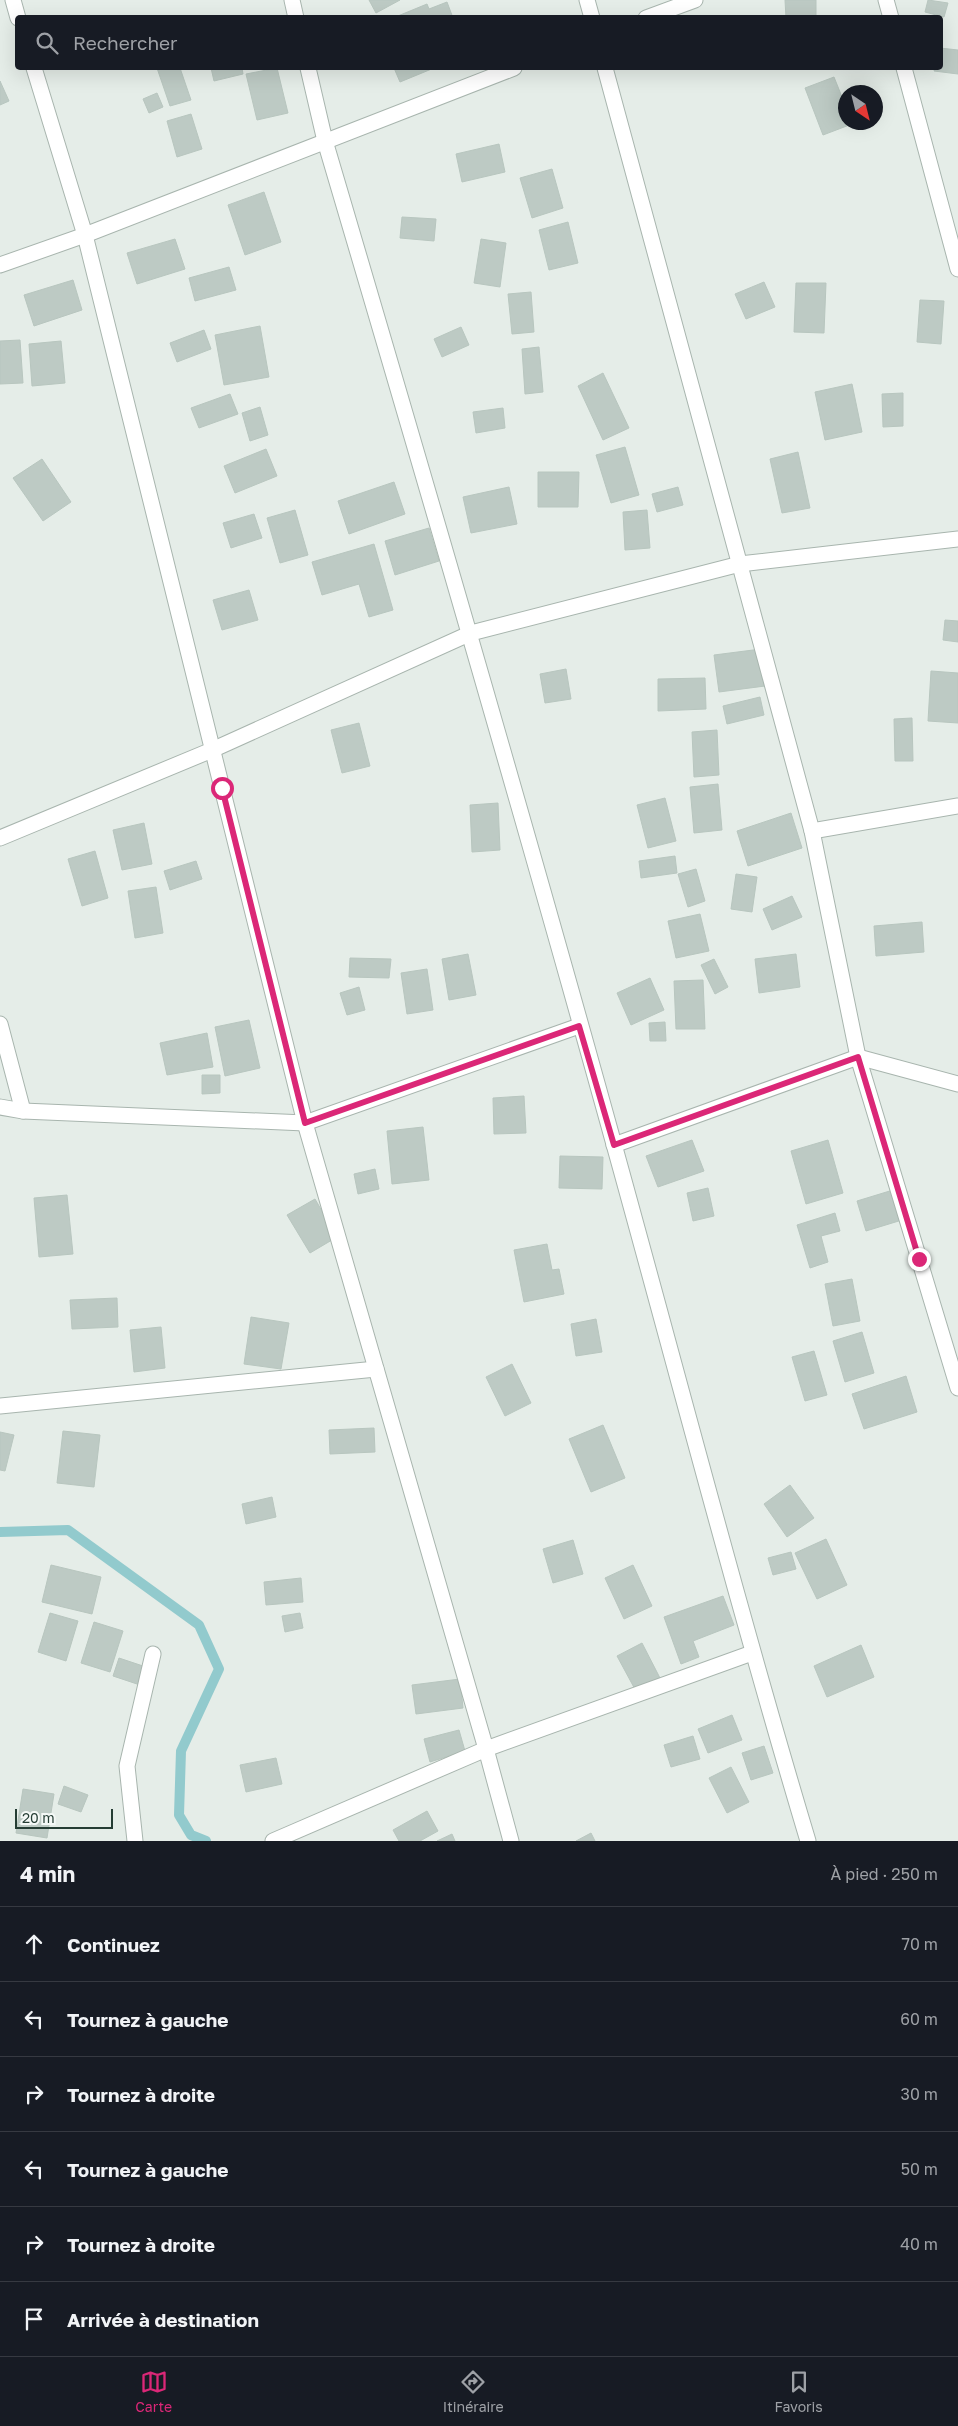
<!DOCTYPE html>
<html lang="fr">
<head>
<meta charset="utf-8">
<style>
	body { margin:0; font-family:"Golos Text",sans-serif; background:#242831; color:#f1f3f6 }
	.compass { position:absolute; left:838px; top:85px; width:45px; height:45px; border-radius:50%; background:#171b24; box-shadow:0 5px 20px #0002; rotate:145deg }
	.scale { position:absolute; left:15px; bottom:12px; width:98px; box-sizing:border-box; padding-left:5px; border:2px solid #253d34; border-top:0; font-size:14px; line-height:18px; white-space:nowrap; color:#253d34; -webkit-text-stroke:4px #f5f9f7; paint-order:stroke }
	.stop { position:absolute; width:15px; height:15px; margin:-11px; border:4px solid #db2777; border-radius:50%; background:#fff }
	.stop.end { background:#db2777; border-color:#fff; box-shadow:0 1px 5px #0008 }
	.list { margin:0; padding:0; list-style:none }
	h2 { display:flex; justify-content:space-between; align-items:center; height:65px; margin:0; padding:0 20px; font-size:21px }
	h2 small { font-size:16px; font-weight:400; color:#9ea1a6 }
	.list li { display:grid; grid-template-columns:32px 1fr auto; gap:15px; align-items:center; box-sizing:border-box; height:75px; padding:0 20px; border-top:1px solid #363941 }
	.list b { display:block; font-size:19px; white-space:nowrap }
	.list em { font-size:16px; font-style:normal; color:#9ea1a6 }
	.icon { flex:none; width:28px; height:28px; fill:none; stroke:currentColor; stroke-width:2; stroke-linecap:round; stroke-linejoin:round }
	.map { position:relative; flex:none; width:958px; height:1841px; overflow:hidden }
	.search { position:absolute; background:#171b24; box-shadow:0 5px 20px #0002; left:15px; right:15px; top:15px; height:55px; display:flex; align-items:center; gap:12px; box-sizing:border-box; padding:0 18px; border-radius:5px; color:#9ea1a6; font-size:19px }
	.sheet { height:515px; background:#171b24 }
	nav { display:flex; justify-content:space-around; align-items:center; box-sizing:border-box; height:70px; border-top:1px solid #363941; background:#171b24; font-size:14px; color:#9ea1a6 }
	nav a { display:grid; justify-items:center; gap:2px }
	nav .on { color:#db2777 }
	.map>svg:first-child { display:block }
</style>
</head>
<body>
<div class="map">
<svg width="958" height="1841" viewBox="0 0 958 1841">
	<rect width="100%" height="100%" fill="#e5ede8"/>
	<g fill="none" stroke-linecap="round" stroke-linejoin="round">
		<!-- stream -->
		<polyline stroke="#92cacd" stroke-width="10" points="0,1532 68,1530 199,1625 219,1669 181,1751 179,1815 191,1835 206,1841"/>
	</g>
	<!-- building -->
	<g fill="#bdcac4" stroke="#b8c6bf">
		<polygon points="369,0 400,0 376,13"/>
		<polygon points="785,0 816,0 816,18 786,18"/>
		<polygon points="928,0 948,3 944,17 925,12"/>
		<polygon points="447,2 453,18 393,18 427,4 429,9"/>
		<polygon points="940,48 958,50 958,74 934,71 935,68 940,68"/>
		<polygon points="157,68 180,68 191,100 170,106"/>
		<polygon points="211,68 242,68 243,74 214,81"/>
		<polygon points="277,68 288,113 257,120 246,74"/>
		<polygon points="394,68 434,68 400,82"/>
		<polygon points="834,77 846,107 846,122 852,124 823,135 805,88"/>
		<polygon points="0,81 9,101 0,105"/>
		<polygon points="157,93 163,107 149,113 143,99"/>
		<polygon points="191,114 202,149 177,157 167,121"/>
		<polygon points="499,144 505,172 462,182 456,154"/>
		<polygon points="552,169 563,208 532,218 520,178"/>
		<polygon points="264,192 281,242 245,255 228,205"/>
		<polygon points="402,217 436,219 434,241 400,238"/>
		<polygon points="568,222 578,263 549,270 539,230"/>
		<polygon points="175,239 185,269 137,284 127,253"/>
		<polygon points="481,239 506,243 500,287 474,283"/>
		<polygon points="229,267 236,290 195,301 189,278"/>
		<polygon points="73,280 82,310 34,326 24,295"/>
		<polygon points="764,282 775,307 746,319 735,294"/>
		<polygon points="796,283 826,283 824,333 794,332"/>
		<polygon points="531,292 534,332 512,334 508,294"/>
		<polygon points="920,300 944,301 941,344 917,342"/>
		<polygon points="260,326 269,377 224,385 215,335"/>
		<polygon points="461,327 469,345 442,357 434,339"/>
		<polygon points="204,330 211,349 177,362 170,343"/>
		<polygon points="20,340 23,383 0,384 0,341"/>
		<polygon points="61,341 65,383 32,386 29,344"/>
		<polygon points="539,347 543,392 525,394 522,349"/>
		<polygon points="603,373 629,428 603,440 578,386"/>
		<polygon points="852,384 862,432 825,440 815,392"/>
		<polygon points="903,393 903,426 883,427 882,394"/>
		<polygon points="230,394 238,414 199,428 191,408"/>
		<polygon points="260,407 268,435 250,441 242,413"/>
		<polygon points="503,408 505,428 476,433 473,412"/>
		<polygon points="625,447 639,495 611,503 596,455"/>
		<polygon points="266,449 277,476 235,493 224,466"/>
		<polygon points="798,452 810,508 782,513 770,459"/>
		<polygon points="42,459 71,502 43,521 13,478"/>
		<polygon points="538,472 579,472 578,507 538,507"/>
		<polygon points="394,482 405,514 349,534 338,501"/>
		<polygon points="509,487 517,524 471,533 463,497"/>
		<polygon points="678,487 683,505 657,512 652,494"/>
		<polygon points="295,510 308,555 280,563 267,518"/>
		<polygon points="647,510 650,548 625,550 623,512"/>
		<polygon points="254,514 262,538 231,548 223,523"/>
		<polygon points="429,528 439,561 395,575 385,541"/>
		<polygon points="374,544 393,610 369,617 359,584 322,595 312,562"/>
		<polygon points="249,590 258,620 222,630 213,600"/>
		<polygon points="945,620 958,621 958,642 943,640"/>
		<polygon points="761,649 765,686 719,692 714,655"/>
		<polygon points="566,669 571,699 545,703 540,674"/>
		<polygon points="931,671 958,673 958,723 928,721"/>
		<polygon points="705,678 706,709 658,711 658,679"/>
		<polygon points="760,697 764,715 727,724 723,706"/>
		<polygon points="912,718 913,761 895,761 894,719"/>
		<polygon points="359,723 370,766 342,773 331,730"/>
		<polygon points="717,730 719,775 694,777 692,732"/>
		<polygon points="718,784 722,830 694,833 690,787"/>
		<polygon points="665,798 676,841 648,848 637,805"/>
		<polygon points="498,803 500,850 472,852 470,805"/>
		<polygon points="791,813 802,848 748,866 737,831"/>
		<polygon points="144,823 152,864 122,870 113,830"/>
		<polygon points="95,851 108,898 82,906 68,859"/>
		<polygon points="675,856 677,873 641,878 639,861"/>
		<polygon points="196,861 202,879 170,890 164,871"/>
		<polygon points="696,869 705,901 688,907 678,874"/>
		<polygon points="736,874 757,877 752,912 731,909"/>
		<polygon points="156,887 163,933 135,938 128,891"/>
		<polygon points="792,896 802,917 772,930 763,909"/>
		<polygon points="700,914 709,951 676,958 668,921"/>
		<polygon points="922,922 924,952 876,956 874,926"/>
		<polygon points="468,954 476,995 449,1000 442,959"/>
		<polygon points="796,954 800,987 759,993 755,959"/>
		<polygon points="350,958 391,959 389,978 349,977"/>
		<polygon points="714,959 728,987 715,994 701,965"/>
		<polygon points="427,969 433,1010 407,1014 401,973"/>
		<polygon points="650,978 664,1010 631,1025 617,993"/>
		<polygon points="703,980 705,1029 676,1029 674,981"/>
		<polygon points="359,987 365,1010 347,1015 340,993"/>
		<polygon points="249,1020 260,1068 225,1076 215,1027"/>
		<polygon points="665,1022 666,1041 650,1041 649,1023"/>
		<polygon points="207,1033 213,1067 167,1075 160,1043"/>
		<polygon points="202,1075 220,1075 220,1093 202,1094"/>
		<polygon points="524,1096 526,1133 494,1134 493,1098"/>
		<polygon points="423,1127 429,1180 392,1184 387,1131"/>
		<polygon points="692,1140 704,1171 658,1187 646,1156"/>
		<polygon points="828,1140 843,1193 806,1204 791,1151"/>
		<polygon points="560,1156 603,1157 602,1189 559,1188"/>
		<polygon points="375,1169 379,1189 358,1194 354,1174"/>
		<polygon points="708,1188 714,1216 693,1221 687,1193"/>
		<polygon points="893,1190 902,1220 866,1231 857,1201"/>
		<polygon points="67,1195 73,1254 39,1257 34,1198"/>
		<polygon points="315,1199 337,1237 310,1253 287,1215"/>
		<polygon points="835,1213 840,1231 821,1236 828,1262 810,1268 797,1225"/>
		<polygon points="547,1244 552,1270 559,1269 564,1294 524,1302 514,1250"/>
		<polygon points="852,1279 860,1321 833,1326 825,1284"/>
		<polygon points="117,1298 118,1327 72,1329 70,1300"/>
		<polygon points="251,1317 289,1323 281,1369 244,1364"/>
		<polygon points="596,1319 602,1352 576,1356 571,1324"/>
		<polygon points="161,1327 165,1368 134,1372 130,1330"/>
		<polygon points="862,1332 874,1373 845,1382 833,1341"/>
		<polygon points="814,1351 827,1395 805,1401 792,1357"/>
		<polygon points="512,1364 531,1403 505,1416 486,1377"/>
		<polygon points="906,1376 917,1412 864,1429 852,1394"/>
		<polygon points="603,1425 625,1478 591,1492 569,1439"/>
		<polygon points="374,1428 375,1452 330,1454 329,1430"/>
		<polygon points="63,1431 100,1435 94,1487 57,1483"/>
		<polygon points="0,1432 14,1435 5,1471 0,1470"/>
		<polygon points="790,1485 814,1518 787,1537 764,1504"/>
		<polygon points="272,1497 276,1517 246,1524 242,1504"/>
		<polygon points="826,1539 847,1585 817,1599 795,1553"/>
		<polygon points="573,1540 583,1574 553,1583 543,1549"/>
		<polygon points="791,1552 796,1569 773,1575 768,1558"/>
		<polygon points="51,1565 101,1577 92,1614 42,1602"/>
		<polygon points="633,1565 652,1606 624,1619 605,1578"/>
		<polygon points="301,1578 303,1602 266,1605 264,1582"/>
		<polygon points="723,1596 734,1625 693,1641 699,1657 681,1664 664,1617"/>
		<polygon points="50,1613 78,1621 66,1661 38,1652"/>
		<polygon points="300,1613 303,1628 285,1632 282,1616"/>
		<polygon points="94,1622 123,1631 110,1672 81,1663"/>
		<polygon points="642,1643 661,1680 637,1693 617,1656"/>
		<polygon points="861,1645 874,1677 827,1697 814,1666"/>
		<polygon points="119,1658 146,1667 140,1685 113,1676"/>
		<polygon points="460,1679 463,1708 416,1714 412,1685"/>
		<polygon points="732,1715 742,1740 708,1753 698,1729"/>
		<polygon points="459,1730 465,1751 430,1762 424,1739"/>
		<polygon points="693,1736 700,1759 671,1767 664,1745"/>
		<polygon points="764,1746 773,1773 751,1780 742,1753"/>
		<polygon points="276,1758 282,1784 246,1792 240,1765"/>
		<polygon points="731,1767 749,1802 727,1813 709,1778"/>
		<polygon points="64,1786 88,1795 81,1812 58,1804"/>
		<polygon points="23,1789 54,1794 47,1838 16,1833"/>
		<polygon points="427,1811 438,1831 420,1841 399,1841 393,1830"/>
		<polygon points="591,1833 595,1841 576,1841"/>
		<polygon points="452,1834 455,1841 437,1841"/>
	</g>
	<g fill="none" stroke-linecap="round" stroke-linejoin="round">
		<defs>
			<g id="minor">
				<polyline points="13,0 18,18"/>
				<polyline points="292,0 296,18"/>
				<polyline points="587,0 592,18"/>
				<polyline points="886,0 891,18"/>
				<polyline points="646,18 695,0"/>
				<polyline points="34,68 85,235 305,1123 486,1749 511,1841"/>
				<path d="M 308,68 L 325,141 C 424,476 522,811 615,1148 C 679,1379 739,1611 808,1841"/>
				<polyline points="605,68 812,831 858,1057 958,1388"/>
				<polyline points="904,68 958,269"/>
				<polyline points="0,265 85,235 514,68"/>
				<polyline points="812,831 958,806"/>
				<polyline points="0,838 212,750 471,633 740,564 958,539"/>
				<polyline points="0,1024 23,1111"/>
				<polyline points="0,1107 23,1111 305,1123 579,1026"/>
				<polyline points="614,1145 858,1057 958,1084"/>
				<polyline points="0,1406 376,1369"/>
				<polyline points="135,1841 127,1766 153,1654"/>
				<polyline points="273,1841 486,1749 752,1653"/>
			</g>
		</defs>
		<!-- minor casing -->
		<use href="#minor" stroke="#a8b5ae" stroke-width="17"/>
		<!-- minor -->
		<use href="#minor" stroke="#fff" stroke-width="15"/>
	</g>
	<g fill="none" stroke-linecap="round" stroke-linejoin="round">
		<!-- route -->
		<polyline stroke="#db2777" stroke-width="6" points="222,788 305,1123 579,1026 614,1145 858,1057 919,1259"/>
	</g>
</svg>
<svg class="compass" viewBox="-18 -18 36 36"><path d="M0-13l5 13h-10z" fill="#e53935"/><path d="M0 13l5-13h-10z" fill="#9ea1a6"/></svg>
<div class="scale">20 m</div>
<div class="stop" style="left:222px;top:788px"></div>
<div class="stop end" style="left:919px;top:1259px"></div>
<div class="search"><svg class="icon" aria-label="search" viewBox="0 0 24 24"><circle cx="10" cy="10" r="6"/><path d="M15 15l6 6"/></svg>Rechercher</div>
</div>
<section class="sheet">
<h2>4 min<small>À pied · 250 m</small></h2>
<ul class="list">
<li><svg class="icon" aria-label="ahead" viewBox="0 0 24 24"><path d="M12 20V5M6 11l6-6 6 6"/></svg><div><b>Continuez</b></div><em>70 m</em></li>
<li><svg class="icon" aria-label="left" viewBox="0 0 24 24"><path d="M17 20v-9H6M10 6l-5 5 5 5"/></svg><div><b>Tournez à gauche</b></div><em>60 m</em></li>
<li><svg class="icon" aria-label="right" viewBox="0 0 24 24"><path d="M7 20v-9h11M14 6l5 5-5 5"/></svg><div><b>Tournez à droite</b></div><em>30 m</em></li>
<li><svg class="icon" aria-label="left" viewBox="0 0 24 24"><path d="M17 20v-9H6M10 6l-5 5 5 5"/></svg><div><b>Tournez à gauche</b></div><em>50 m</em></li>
<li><svg class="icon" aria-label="right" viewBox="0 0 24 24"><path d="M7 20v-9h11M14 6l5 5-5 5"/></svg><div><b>Tournez à droite</b></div><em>40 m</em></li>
<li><svg class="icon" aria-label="arrive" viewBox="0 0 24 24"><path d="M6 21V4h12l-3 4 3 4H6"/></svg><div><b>Arrivée à destination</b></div></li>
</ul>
</section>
<nav>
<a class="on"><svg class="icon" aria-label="map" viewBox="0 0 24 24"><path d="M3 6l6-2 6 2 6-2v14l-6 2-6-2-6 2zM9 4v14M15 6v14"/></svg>Carte</a>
<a><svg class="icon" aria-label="directions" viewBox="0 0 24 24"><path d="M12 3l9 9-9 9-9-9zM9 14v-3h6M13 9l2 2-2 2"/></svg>Itinéraire</a>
<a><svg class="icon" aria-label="saved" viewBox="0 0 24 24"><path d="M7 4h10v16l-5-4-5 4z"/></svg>Favoris</a>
</nav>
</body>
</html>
